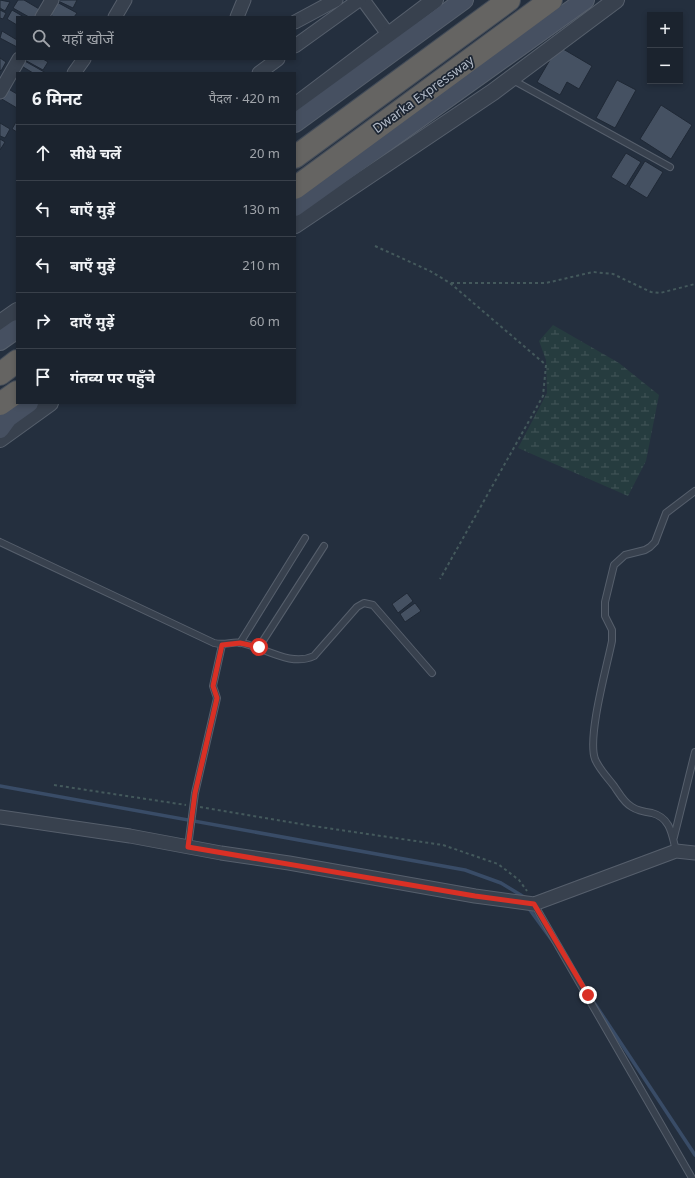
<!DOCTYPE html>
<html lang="hi">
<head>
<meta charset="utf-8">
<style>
	body { margin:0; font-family:"Noto Sans","Noto Sans Devanagari",sans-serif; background:#282f3a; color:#f1f3f6 }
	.controls { position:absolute; right:12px; top:12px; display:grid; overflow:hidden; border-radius:0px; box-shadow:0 2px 6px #0003 }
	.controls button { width:36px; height:36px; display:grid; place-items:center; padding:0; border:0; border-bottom:1px solid #39404a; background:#1b232e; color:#f1f3f6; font:20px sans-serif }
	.stop { position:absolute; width:12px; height:12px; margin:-9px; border:3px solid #d93025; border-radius:50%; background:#fff }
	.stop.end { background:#d93025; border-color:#fff; box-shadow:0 1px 4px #0008 }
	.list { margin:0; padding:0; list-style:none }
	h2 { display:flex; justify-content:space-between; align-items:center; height:52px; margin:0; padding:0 16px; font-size:17px }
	h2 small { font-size:13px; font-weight:400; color:#a0a4aa }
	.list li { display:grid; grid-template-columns:26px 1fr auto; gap:12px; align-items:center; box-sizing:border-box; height:56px; padding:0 16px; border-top:1px solid #39404a }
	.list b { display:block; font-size:15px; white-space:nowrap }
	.list em { font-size:13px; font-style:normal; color:#a0a4aa }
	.icon { flex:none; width:22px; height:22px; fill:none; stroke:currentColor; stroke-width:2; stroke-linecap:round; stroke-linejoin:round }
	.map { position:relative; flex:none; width:695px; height:1178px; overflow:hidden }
	.search { position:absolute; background:#1b232e; box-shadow:0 2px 6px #0003; left:16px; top:16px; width:280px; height:44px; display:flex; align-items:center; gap:10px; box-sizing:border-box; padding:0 14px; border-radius:0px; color:#a0a4aa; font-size:15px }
	.panel { position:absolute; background:#1b232e; box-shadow:0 2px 6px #0003; left:16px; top:72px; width:280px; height:332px; border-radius:0px }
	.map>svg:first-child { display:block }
</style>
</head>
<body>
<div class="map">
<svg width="695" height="1178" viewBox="0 0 695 1178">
	<defs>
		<pattern id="wetland-marsh" width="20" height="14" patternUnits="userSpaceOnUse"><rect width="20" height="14" fill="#263c3f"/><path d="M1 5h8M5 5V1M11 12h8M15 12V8" fill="none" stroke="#435659"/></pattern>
	</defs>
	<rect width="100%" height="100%" fill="#242f3e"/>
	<!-- wetland -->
	<polygon fill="url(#wetland-marsh)" points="553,325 619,363 659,395 646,461 628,496 518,448 547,393 546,360 539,341"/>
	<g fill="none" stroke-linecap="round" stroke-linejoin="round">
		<!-- stream -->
		<g stroke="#394c67" stroke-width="3.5">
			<polyline points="0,786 465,870 501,883 524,897"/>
			<polyline points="530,910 554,943"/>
			<polyline points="591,998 695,1155"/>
		</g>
	</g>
	<!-- building -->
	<g fill="#455162" stroke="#1f2835">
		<polygon points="0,0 10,2 5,11 0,8"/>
		<polygon points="18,0 24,0 41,10 36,17 29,17 13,8"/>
		<polygon points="56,0 77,0 73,8"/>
		<polygon points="55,1 77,13 74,17 54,17 48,14"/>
		<polygon points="0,10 6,13 3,19 0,18"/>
		<polygon points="12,10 24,17 17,17 17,25 7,19"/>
		<polygon points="2,31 17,40 17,47 0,38"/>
		<polygon points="558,46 592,66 579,89 567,82 560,95 537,82"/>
		<polygon points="0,58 6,62 1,71 0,70"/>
		<polygon points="23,59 43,59 48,62 43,70"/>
		<polygon points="23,60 46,73 33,73 20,65"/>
		<polygon points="617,80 636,90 615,128 596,118"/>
		<polygon points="5,87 17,94 17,108 0,98"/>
		<polygon points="661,105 692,125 671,159 640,139"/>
		<polygon points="16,122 17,122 17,132 12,129"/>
		<polygon points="0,123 10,129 5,138 0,136"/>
		<polygon points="0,139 5,142 0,150"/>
		<polygon points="626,153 641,162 626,186 611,177"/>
		<polygon points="645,161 663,172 647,198 629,187"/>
		<polygon points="407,593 413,601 398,613 392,604"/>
		<polygon points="415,603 421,611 405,622 400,614"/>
	</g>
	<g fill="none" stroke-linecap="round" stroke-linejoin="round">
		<defs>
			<g id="service">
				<polyline points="511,79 670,167"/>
				<path d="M 0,542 L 214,643 C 225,646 232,641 242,643 C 265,648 291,667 314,656 L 357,607 L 364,603 L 373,605 L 432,673"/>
				<polyline points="240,643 305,538"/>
				<polyline points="259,647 324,546"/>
				<polyline points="674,837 695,752"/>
				<polyline points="188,847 195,793 217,698 213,686 222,645"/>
				<path d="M 676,851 C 672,835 671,818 652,813 C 645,812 638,811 632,807 C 624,803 619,793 614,786 C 608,778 599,769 595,759 C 587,737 607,666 612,641 L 612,630 L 605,616 L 605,602 L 614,565 L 625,555 L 645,550 L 650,547 L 655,542 L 666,513 L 695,491"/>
				<polyline points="534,904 692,1178"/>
			</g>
			<g id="minor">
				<polyline points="363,0 388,34"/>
				<polyline points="42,17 52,0"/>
				<polyline points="115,17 125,0"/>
				<polyline points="237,17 244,0"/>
				<polyline points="295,22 336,0"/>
				<polyline points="295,46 359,0"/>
				<polyline points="74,73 84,59"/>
				<polyline points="259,73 278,59"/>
				<polyline points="0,92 19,59"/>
				<polyline points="0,817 130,836 221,853 289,863 475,896 534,904 668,854 676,851 695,853"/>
			</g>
			<g id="tertiary">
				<polyline points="295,106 435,0"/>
				<polyline points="295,225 493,92 616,0"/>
				<polyline points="0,323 17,311"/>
				<polyline points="0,439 50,403"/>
			</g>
			<g id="secondary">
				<polyline points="295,123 464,0"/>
				<polyline points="295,207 585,0"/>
				<polyline points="0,341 17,329"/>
				<polyline points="0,429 8,418 29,403"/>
			</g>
			<g id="trunk">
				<polyline points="295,157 509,0"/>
				<polyline points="295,188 551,0"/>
				<polyline points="0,374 17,361"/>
				<polyline points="0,404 17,392"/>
			</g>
		</defs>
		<!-- service casing -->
		<use href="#service" stroke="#565f6c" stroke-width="8"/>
		<!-- minor casing -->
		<use href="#minor" stroke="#565f6c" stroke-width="15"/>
		<!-- tertiary casing -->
		<use href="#tertiary" stroke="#565f6c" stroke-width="18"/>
		<!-- secondary casing -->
		<use href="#secondary" stroke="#565f6c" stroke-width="20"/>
		<!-- trunk casing -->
		<use href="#trunk" stroke="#434c59" stroke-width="24"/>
		<!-- path -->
		<g stroke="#44595c" stroke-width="2" stroke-dasharray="3 3" stroke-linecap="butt">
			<polyline points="375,246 430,271 450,283 546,365 543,396 440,579"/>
			<polyline points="451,283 546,283 593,272 613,274 651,292 660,293 695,284"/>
			<polyline points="54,785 186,805"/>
			<polyline points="200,807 306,825 443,845 498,864 519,880 527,891"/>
		</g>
		<!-- service -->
		<use href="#service" stroke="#38414e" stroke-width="6"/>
		<!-- minor -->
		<use href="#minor" stroke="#38414e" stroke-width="13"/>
		<!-- tertiary -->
		<use href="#tertiary" stroke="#38414e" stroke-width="16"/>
		<!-- secondary -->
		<use href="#secondary" stroke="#465061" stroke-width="18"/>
		<!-- trunk -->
		<use href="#trunk" stroke="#656462" stroke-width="22"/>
	</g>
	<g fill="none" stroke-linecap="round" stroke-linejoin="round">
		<!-- route -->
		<polyline stroke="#d93025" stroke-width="5" points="259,647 240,643 222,645 213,686 217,698 195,793 188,847 475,896 534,904 588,995"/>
	</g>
	<g text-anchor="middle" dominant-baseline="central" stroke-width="3.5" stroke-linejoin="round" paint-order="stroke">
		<!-- street labels -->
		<g font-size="13" fill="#b4bcc9" stroke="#1d2633">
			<text transform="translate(423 94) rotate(-36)">Dwarka Expressway</text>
		</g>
	</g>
</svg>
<div class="controls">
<button>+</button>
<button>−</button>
</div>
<div class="stop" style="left:259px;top:647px"></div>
<div class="stop end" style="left:588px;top:995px"></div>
<div class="search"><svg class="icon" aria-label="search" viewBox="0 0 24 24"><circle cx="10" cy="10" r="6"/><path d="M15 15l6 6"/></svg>यहाँ खोजें</div>
<section class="panel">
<h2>6 मिनट<small>पैदल · 420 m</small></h2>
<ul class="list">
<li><svg class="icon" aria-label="ahead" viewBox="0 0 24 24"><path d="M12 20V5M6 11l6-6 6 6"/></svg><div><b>सीधे चलें</b></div><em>20 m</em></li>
<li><svg class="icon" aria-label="left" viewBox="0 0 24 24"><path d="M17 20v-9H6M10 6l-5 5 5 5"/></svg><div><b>बाएँ मुड़ें</b></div><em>130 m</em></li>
<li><svg class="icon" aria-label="left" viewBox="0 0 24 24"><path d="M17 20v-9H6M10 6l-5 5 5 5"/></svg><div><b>बाएँ मुड़ें</b></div><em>210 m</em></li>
<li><svg class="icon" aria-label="right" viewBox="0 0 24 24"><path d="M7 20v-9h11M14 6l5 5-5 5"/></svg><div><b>दाएँ मुड़ें</b></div><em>60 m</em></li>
<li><svg class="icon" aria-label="arrive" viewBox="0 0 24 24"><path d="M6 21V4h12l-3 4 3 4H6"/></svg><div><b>गंतव्य पर पहुँचे</b></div></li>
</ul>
</section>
</div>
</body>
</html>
